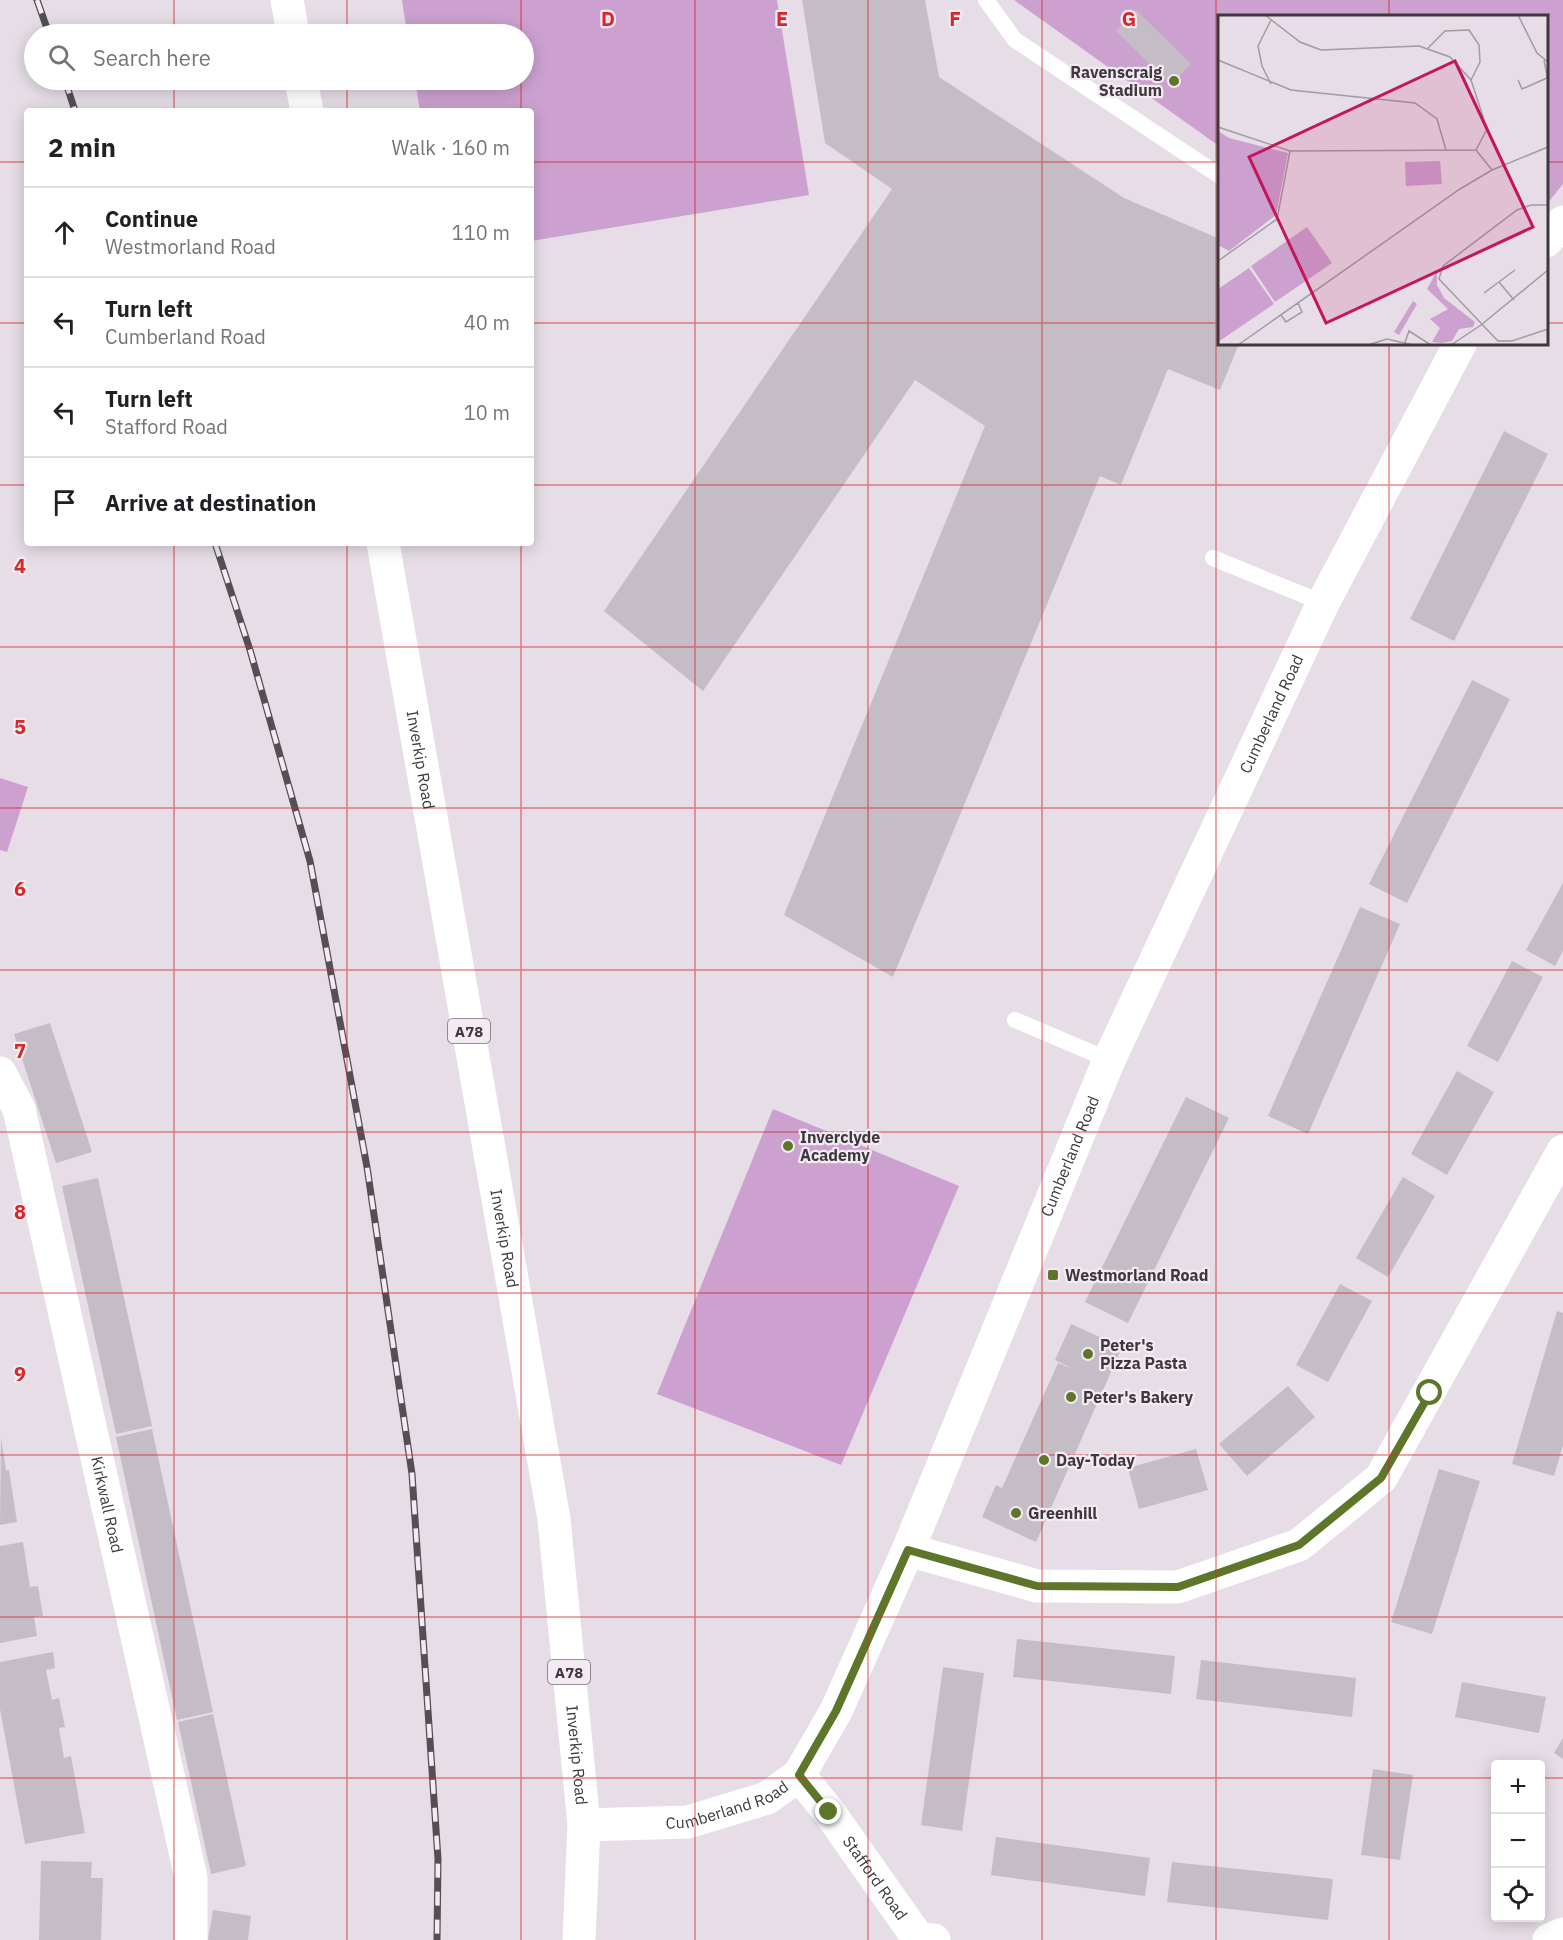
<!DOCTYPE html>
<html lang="en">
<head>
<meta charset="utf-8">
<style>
	body { margin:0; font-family:"IBM Plex Sans",sans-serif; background:#f6f6f6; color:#202124 }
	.controls { position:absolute; right:18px; bottom:18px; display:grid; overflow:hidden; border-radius:6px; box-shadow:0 3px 15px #0003 }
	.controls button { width:54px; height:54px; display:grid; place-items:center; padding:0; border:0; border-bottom:2px solid #e0e0e0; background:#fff; color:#202124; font:30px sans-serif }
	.stop { position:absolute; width:18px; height:18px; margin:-14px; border:4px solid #5d762a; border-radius:50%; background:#fff }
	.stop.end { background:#5d762a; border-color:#fff; box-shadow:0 2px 6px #0008 }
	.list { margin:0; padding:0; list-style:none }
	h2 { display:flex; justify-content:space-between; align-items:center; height:78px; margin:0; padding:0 24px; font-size:26px }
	h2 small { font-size:20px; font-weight:400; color:#757577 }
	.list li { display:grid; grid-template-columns:39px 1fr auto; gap:18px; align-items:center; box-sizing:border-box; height:90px; padding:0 24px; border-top:2px solid #e0e0e0 }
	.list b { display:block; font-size:22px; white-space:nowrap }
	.list p { margin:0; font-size:20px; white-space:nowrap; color:#757577 }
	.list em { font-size:20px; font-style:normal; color:#757577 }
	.icon { flex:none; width:33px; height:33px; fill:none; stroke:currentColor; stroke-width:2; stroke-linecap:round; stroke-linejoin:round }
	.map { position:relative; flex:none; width:1563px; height:1940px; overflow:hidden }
	.search { position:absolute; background:#fff; box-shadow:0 3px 15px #0003; left:24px; top:24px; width:510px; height:66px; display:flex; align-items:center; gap:15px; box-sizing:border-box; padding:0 21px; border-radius:33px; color:#757577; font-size:22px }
	.panel { position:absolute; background:#fff; box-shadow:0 3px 15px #0003; left:24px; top:108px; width:510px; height:438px; border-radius:6px }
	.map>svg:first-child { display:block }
</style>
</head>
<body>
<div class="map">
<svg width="1563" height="1940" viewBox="0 0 1563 1940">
	<rect width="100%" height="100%" fill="#e6dde6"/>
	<!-- green -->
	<g fill="#cca1d0">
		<polygon points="402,0 777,0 809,195 531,241 531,111 420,111 415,80 524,80 524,34 407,34"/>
		<polygon points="1014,0 1563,0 1563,184 1547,204 1546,16 1220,16 1219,146"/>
		<polygon points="0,778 28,787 7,852 0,850"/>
		<polygon points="773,1109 959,1186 841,1465 657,1394"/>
	</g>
	<!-- building -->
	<g fill="#c5bdc6">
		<polygon points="802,0 925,0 939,77 1124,198 1220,239 1220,344 1239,344 1220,390 1168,369 1121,485 1100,476 893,977 784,915 985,426 915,380 703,691 604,611 892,189 825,143"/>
		<polygon points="1136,10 1191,64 1171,85 1116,31"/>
		<polygon points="1504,431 1548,454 1454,641 1410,619"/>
		<polygon points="1472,680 1510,699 1407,903 1369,884"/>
		<polygon points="1563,883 1563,951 1555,966 1526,950"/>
		<polygon points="1360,907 1400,924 1308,1134 1268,1116"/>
		<polygon points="1512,961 1543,977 1498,1062 1467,1046"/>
		<polygon points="50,1023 92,1152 56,1163 14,1034"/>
		<polygon points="1457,1071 1494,1092 1447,1175 1411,1154"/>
		<polygon points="1186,1097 1229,1118 1128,1323 1085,1302"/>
		<polygon points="1403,1177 1435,1196 1388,1277 1356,1258"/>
		<polygon points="98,1178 152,1426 116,1434 62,1186"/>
		<polygon points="1340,1284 1372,1301 1328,1382 1296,1365"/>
		<polygon points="1557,1311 1563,1313 1563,1445 1554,1476 1512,1464"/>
		<polygon points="1071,1324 1122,1347 1036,1542 982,1517 996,1485 1002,1488 1058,1363 1073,1369 1055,1360"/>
		<polygon points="1288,1386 1315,1417 1247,1476 1219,1444"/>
		<polygon points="152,1429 213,1712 177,1720 116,1437"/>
		<polygon points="1,1438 6,1470 9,1470 17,1522 0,1525"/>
		<polygon points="1196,1449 1208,1490 1139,1509 1128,1468"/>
		<polygon points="1439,1469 1480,1481 1432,1634 1391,1622"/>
		<polygon points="23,1542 30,1587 38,1586 43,1616 34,1617 37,1636 0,1643 0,1546"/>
		<polygon points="1017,1639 1175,1656 1171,1694 1013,1677"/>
		<polygon points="53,1652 55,1668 46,1670 52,1700 59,1698 65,1727 59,1728 64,1758 71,1756 85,1833 25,1844 0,1709 0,1662"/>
		<polygon points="1201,1660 1356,1678 1352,1717 1196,1699"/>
		<polygon points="943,1667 984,1673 962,1831 921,1825"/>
		<polygon points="1462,1682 1546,1697 1539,1733 1455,1717"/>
		<polygon points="213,1714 246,1866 211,1874 178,1722"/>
		<polygon points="1563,1738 1563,1759 1554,1753"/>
		<polygon points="1373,1769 1413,1775 1400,1860 1361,1855"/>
		<polygon points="996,1837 1150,1858 1145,1896 991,1875"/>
		<polygon points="41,1861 92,1862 91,1878 103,1878 101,1940 39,1940"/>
		<polygon points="1172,1862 1333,1879 1328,1920 1167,1902"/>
		<polygon points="213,1910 251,1916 248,1940 208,1940"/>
	</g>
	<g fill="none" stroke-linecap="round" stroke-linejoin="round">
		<!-- lane -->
		<g stroke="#fff" stroke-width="16">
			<polyline points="986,0 1015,40 1220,176"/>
			<polyline points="1213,558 1323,603"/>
			<polyline points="1015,1020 1109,1060"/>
		</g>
		<!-- street -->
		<g stroke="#fff" stroke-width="33">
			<path id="s1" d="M 0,1073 L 19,1109 L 191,1878 L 191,1940"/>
			<polyline points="908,1550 1037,1586 1178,1587 1299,1545 1381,1478 1563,1151"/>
			<path id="s2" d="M 799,1775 L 829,1812 L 918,1938 L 934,1940"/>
			<polyline points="1549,1940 1563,1934"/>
		</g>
		<!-- secondary -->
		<g stroke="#fff" stroke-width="33">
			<polyline points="1546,241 1563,222"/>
			<path id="s3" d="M 584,1825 L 688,1822 L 767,1798 L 799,1775 L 836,1711 L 908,1550 L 1109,1060 L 1323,603 L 1460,344"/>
		</g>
		<!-- highway -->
		<g stroke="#fff" stroke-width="33">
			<polyline points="287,0 293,34"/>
			<polyline points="301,80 307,111"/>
			<path id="s4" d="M 383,543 L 554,1519 L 584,1825 L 579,1940"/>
		</g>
		<defs>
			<g id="rail">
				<polyline points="37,0 49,34"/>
				<polyline points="65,80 75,111"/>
				<polyline points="215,543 250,650 310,861 367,1167 412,1474 438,1859 437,1940"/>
			</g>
		</defs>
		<!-- rail casing -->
		<use href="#rail" stroke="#544f54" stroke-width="7"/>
		<!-- rail -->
		<use href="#rail" stroke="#f3eaf4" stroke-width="4.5" stroke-dasharray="14" stroke-linecap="butt"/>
	</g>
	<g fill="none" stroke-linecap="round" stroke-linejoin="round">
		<!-- route -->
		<polyline stroke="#5d762a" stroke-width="8" points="829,1812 799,1775 836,1711 908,1550 1037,1586 1178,1587 1299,1545 1381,1478 1430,1393"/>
	</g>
	<!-- grid -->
	<path fill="none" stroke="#d62828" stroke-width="1.5" stroke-opacity="0.55" d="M 174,0 L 174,34M 347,0 L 347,34M 521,0 L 521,34M 695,0 L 695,1940M 868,0 L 868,1940M 1042,0 L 1042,1940M 1216,0 L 1216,1940M 1389,0 L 1389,16M 174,80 L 174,111M 347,80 L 347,111M 521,80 L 521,111M 0,162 L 27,162M 531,162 L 1220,162M 1546,162 L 1563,162M 0,323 L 27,323M 531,323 L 1220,323M 1546,323 L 1563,323M 1389,344 L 1389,1940M 0,485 L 27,485M 531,485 L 1563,485M 174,543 L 174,1940M 347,543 L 347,1940M 521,543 L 521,1940M 0,647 L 1563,647M 0,808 L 1563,808M 0,970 L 1563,970M 0,1132 L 1563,1132M 0,1293 L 1563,1293M 0,1455 L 1563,1455M 0,1617 L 1563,1617M 0,1778 L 1496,1778M 1540,1778 L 1563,1778"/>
	<!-- markers -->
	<g fill="#5d762a" stroke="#f3eaf4" stroke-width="2">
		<circle cx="1174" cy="81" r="6"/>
		<circle cx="788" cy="1146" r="6"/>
		<rect x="1047" y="1269" width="12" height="12" rx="3"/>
		<circle cx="1088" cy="1354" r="6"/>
		<circle cx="1071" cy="1397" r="6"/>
		<circle cx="1044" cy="1460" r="6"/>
		<circle cx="1016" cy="1513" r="6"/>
	</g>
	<g text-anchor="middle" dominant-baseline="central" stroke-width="4.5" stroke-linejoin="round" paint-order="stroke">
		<!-- shield labels -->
		<g fill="#f3eaf4" stroke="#736d73" stroke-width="1.5">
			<rect x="448" y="1019" width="42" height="24" rx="4.5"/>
			<rect x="548" y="1660" width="42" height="24" rx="4.5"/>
		</g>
		<g font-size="15" font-weight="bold" fill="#3c383c">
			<text x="469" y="1031">A78</text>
			<text x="569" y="1672">A78</text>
		</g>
		<!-- poi labels -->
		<g font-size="16" font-weight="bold" fill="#3c383c" stroke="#f3eaf4" text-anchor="start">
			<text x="1162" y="72" text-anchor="end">Ravenscraig<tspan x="1162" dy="18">Stadium</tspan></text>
			<text x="800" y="1137">Inverclyde<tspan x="800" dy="18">Academy</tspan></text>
			<text x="1065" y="1275">Westmorland Road</text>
			<text x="1100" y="1345">Peter's<tspan x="1100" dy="18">Pizza Pasta</tspan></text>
			<text x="1083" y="1397">Peter's Bakery</text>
			<text x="1056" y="1460">Day-Today</text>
			<text x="1028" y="1513">Greenhill</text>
		</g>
		<!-- street labels -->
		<g font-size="16" fill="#3c383c" stroke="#f3eaf4">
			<text stroke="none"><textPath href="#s3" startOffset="1388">Cumberland Road</textPath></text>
			<text stroke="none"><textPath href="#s4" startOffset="220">Inverkip Road</textPath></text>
			<text stroke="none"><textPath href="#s3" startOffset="902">Cumberland Road</textPath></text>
			<text stroke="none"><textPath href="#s4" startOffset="706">Inverkip Road</textPath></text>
			<text stroke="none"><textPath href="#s1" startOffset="446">Kirkwall Road</textPath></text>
			<text stroke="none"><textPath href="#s4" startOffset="1228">Inverkip Road</textPath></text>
			<text stroke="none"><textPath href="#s3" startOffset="146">Cumberland Road</textPath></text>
			<text stroke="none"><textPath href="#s2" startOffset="128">Stafford Road</textPath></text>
		</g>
	</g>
	<!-- overview -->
	<g transform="translate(1218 15)">
		<rect width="330" height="330" fill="#e6dde6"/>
		<path d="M 0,116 L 11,123 L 70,138 L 58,200 L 11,236 L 0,230 ZM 222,146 L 224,169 L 188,171 L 187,147 ZM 89,212 L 114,248 L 57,287 L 33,251 ZM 31,253 L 56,289 L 0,327 L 0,274 ZM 219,256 L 219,270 L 226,283 L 257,307 L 255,312 L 241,314 L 234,326 L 223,328 L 214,327 L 222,313 L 212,304 L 230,294 L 209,274 ZM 195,286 L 199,289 L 181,320 L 176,317 Z" fill="#cca1d0"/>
		<path fill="none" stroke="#a29ba2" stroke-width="1.5" d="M 47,0 L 82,27 L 103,35 L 201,31 L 232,42 L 253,65 L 269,114 L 258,135M 300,0 L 319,38 L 330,47M 53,5 L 40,31 L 44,51 L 53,69M 210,33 L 227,16 L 251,15 L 261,30 L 262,47 L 253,65M 0,45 L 73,75 L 197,88 L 219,104 L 228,135M 326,45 L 330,65M 300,65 L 304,74 L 329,63M 0,112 L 72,136 L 258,135 L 274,155M 330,190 L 313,190 L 299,195 L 225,251 L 221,264 L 280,326 L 294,326 L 330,314M 0,246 L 59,204 L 72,136M 281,267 L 296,285M 266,278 L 297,255M 63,300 L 68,307 L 84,297 L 80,288M 20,330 L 242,174 L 274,155 L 330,132M 150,330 L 169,324 L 195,330M 186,330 L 191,316 L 213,330M 233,330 L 263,310 L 330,255"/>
		<path fill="#c2185b" fill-opacity="0.15" stroke="#c2185b" stroke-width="3" d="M 237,46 L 315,212 L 108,308 L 31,142 Z"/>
		<rect width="330" height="330" fill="none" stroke="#3c383c" stroke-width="3"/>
	</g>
	<g font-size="20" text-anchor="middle" font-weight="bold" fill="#d62828" stroke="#f3eaf4" stroke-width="4.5" stroke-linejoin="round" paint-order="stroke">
		<text x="608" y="26">D</text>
		<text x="782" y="26">E</text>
		<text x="955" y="26">F</text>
		<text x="1129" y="26">G</text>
		<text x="20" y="573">4</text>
		<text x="20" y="734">5</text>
		<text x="20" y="896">6</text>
		<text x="20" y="1058">7</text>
		<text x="20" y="1219">8</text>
		<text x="20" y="1381">9</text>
	</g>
</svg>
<div class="controls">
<button>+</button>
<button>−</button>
<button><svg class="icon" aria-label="locate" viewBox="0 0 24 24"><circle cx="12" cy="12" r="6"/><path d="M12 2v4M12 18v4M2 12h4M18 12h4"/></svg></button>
</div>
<div class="stop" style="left:1430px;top:1393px"></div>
<div class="stop end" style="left:829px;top:1812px"></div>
<div class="search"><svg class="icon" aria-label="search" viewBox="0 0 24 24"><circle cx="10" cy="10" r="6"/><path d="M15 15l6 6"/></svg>Search here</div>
<section class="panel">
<h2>2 min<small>Walk · 160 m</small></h2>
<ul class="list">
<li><svg class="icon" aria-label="ahead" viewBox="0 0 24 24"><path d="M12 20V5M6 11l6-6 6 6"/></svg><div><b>Continue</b><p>Westmorland Road</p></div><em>110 m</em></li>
<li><svg class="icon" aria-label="left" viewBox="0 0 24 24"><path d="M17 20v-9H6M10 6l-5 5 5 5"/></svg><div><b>Turn left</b><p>Cumberland Road</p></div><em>40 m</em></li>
<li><svg class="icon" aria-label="left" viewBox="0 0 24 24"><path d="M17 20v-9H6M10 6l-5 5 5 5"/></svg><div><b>Turn left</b><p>Stafford Road</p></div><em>10 m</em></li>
<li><svg class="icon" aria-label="arrive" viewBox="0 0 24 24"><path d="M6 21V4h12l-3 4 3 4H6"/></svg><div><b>Arrive at destination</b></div></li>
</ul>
</section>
</div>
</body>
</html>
